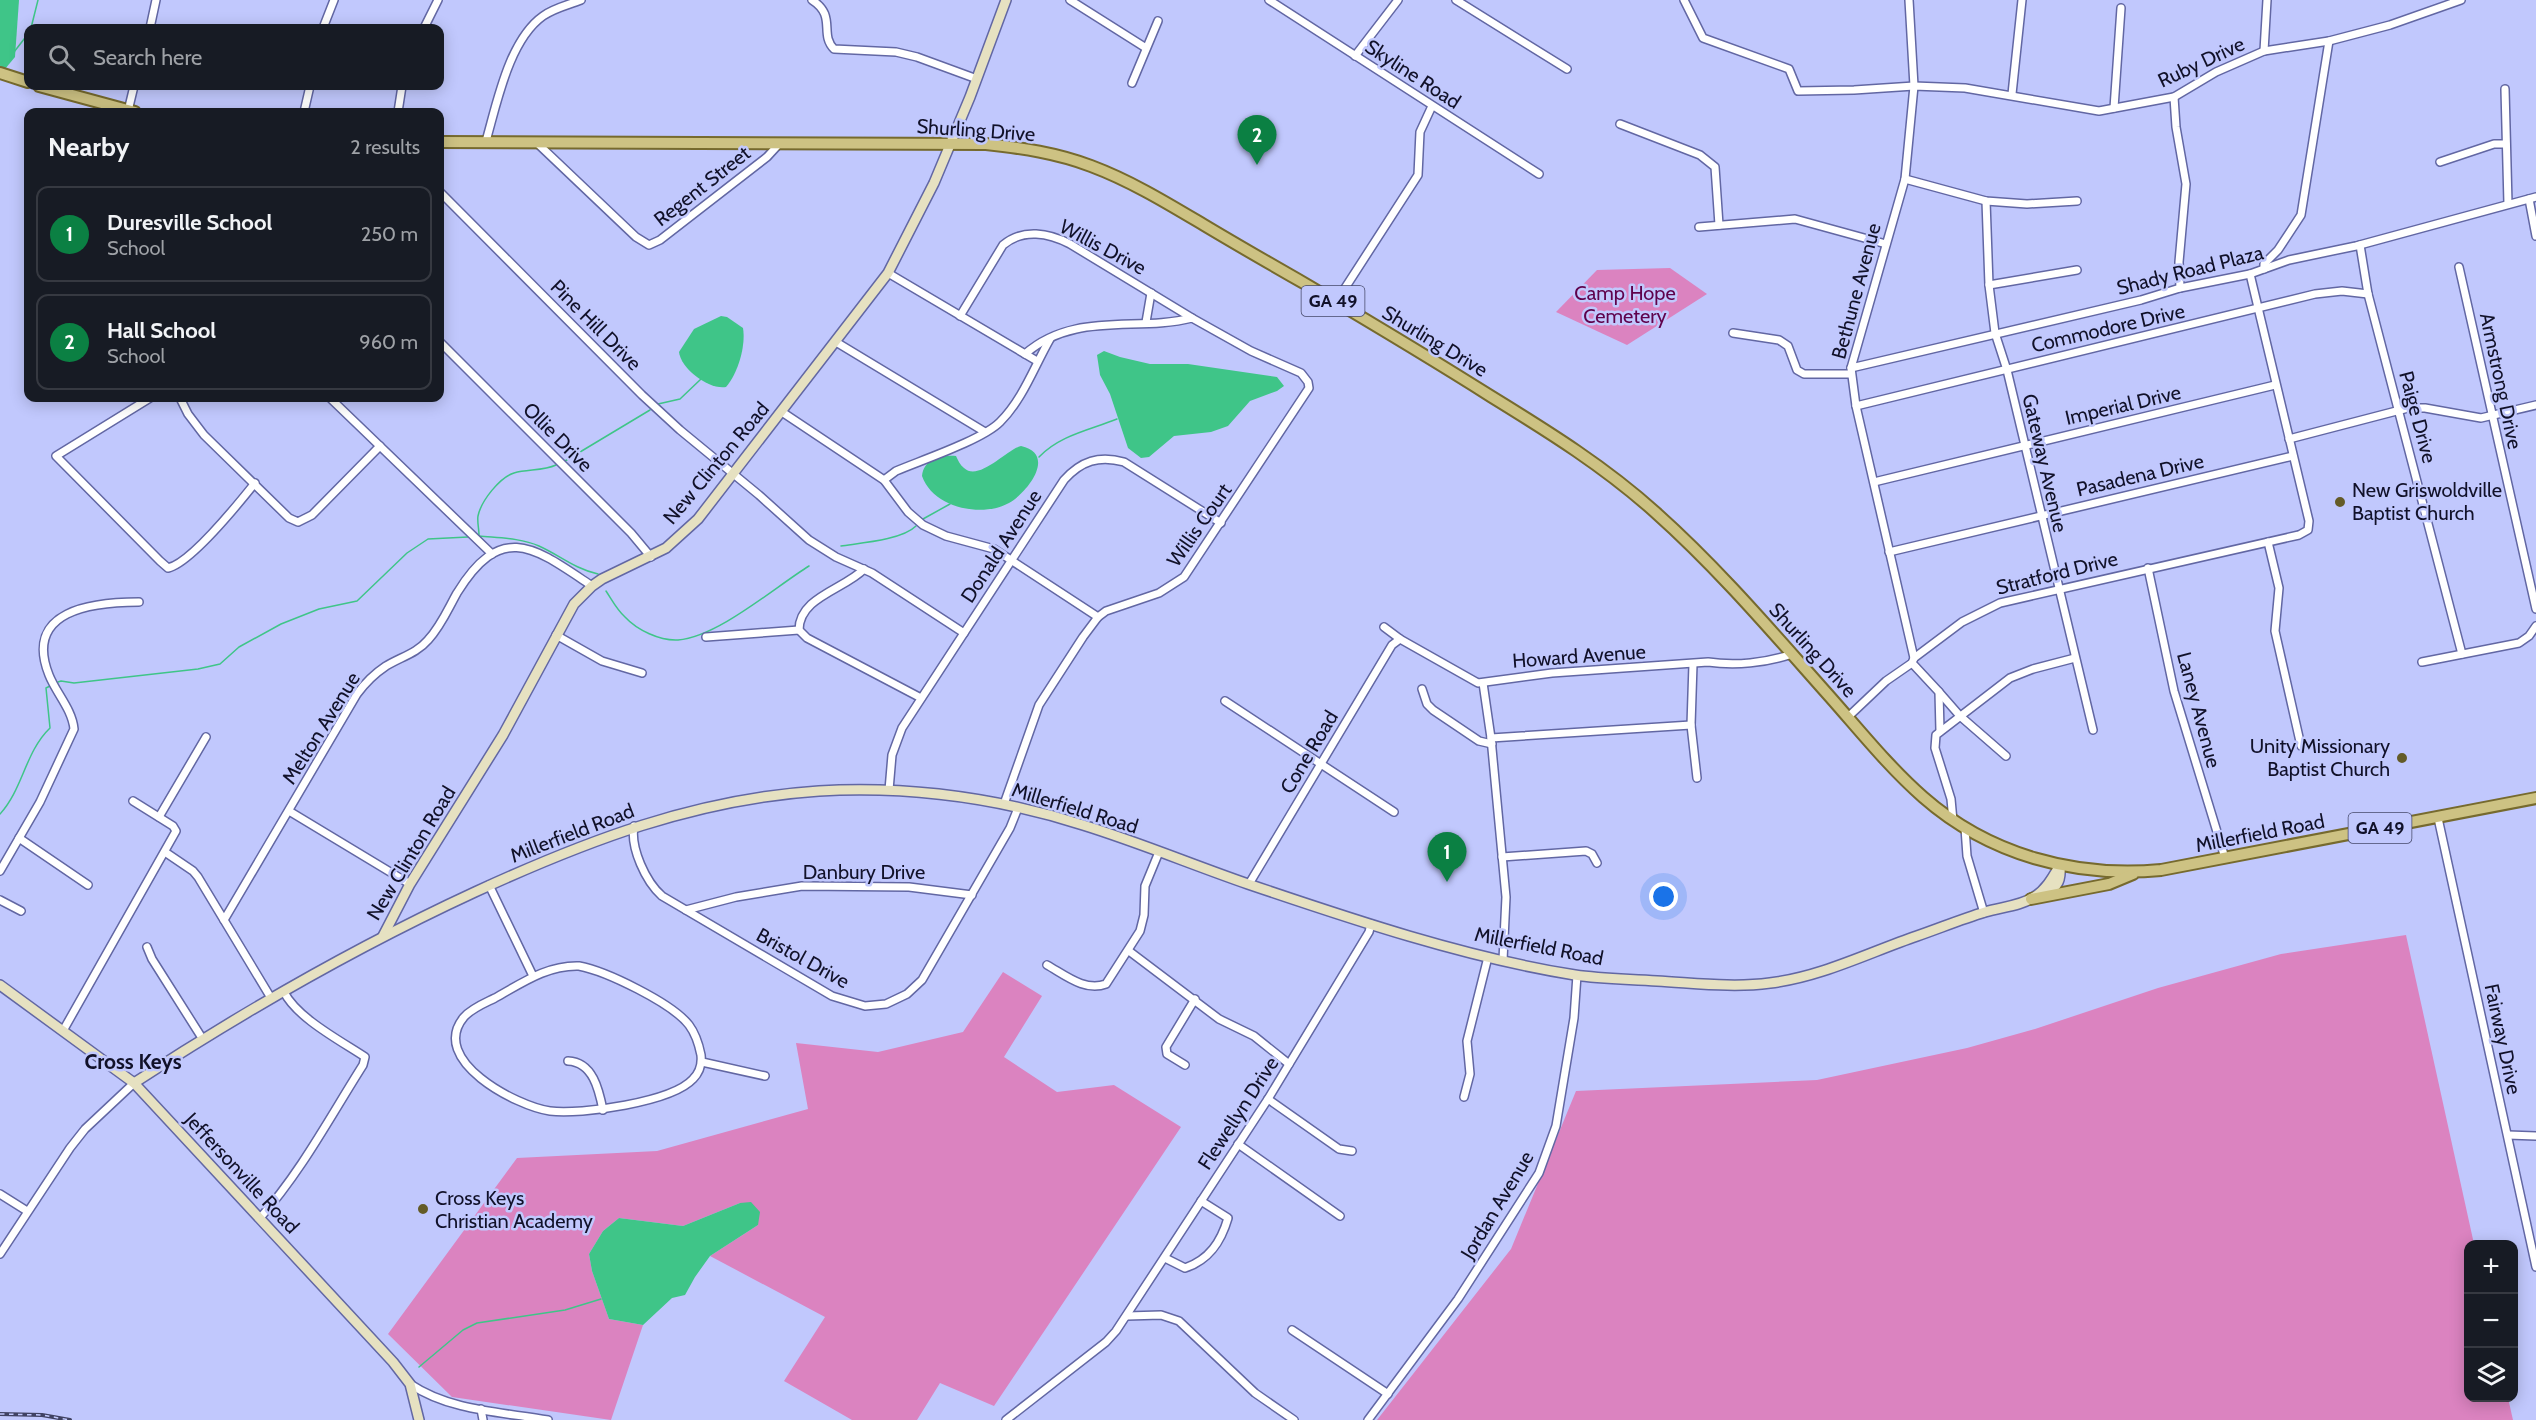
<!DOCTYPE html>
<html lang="en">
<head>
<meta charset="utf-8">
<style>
	body { margin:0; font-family:Cabin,sans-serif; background:#242831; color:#f1f3f6 }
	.controls { position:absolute; right:18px; bottom:18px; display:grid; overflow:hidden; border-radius:12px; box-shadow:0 3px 15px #0003 }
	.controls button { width:54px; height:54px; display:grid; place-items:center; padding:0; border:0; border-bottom:2px solid #363941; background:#171b24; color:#f1f3f6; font:30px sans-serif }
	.you { position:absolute; left:1664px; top:897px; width:21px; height:21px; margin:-15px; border:4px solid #fff; border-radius:50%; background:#1a73e8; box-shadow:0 0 0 9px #1a73e833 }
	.badge { display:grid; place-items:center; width:39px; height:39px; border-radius:50%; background:#0b8043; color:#fff; font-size:20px; font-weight:700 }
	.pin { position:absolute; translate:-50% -50px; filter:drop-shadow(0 2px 3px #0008) }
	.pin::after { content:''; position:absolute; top:32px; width:21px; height:18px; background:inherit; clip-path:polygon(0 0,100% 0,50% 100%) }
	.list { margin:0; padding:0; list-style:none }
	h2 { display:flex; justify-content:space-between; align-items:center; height:78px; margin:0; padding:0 24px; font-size:26px }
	h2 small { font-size:20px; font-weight:400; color:#9ea1a6 }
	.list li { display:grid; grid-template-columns:39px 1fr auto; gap:18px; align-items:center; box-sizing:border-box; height:96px; margin:0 12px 12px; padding:0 12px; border:2px solid #363941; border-radius:12px }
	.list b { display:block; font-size:22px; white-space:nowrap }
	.list p { margin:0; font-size:20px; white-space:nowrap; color:#9ea1a6 }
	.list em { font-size:20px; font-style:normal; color:#9ea1a6 }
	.icon { flex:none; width:33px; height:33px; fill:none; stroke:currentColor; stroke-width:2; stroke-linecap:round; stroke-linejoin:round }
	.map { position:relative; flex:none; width:2536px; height:1420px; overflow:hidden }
	.search { position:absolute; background:#171b24; box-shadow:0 3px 15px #0003; left:24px; top:24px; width:420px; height:66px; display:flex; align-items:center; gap:15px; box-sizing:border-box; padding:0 21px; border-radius:12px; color:#9ea1a6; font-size:22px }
	.panel { position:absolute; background:#171b24; box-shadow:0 3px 15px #0003; left:24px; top:108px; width:420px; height:294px; border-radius:12px }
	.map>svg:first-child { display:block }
</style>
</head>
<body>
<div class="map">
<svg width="2536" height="1420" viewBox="0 0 2536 1420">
	<rect width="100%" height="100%" fill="#c1c8fd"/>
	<!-- green -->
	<g fill="#db83c0">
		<polygon points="1670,268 1707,294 1627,345 1556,312 1597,270"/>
		<polygon points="2406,935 2474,1244 2468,1244 2468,1398 2508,1398 2513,1420 1377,1420 1511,1249 1576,1091 1817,1080 1967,1048 2035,1029 2158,988 2281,954"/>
		<polygon points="1003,972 1042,996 1004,1057 1057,1092 1114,1085 1181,1127 994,1406 940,1383 917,1420 852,1420 784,1381 825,1317 710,1256 758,1225 740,1203 683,1226 619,1218 603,1231 589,1254 592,1271 609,1319 643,1325 611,1420 452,1397 388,1334 517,1158 657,1151 808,1109 796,1043 878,1052 963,1032"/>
	</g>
	<!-- water -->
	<g fill="#3fc588">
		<polygon points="0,0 19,0 15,57 0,75"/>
		<path d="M 721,316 L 727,317 L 743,328 C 746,346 738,373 726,387 C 709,390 681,369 679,352 L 694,329 Z"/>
		<polygon points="1104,351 1120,357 1150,364 1188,364 1277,377 1284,386 1277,391 1250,401 1228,426 1211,432 1174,436 1149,457 1141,458 1128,448 1110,394 1100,375 1097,355"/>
		<path d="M 1021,446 C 1057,454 1028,492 1009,503 C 982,518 933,508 922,476 C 924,459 940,455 956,456 C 958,460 960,465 964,468 C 979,482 1007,449 1021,446 Z"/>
		<polygon points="751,1202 760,1212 758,1225 710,1256 695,1277 685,1295 672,1298 643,1325 609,1319 592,1271 589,1254 603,1231 619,1218 683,1226 740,1203"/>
	</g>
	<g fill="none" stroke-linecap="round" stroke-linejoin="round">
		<!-- stream -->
		<g stroke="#3fc588" stroke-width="1.5">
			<polyline points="31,28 38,0"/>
			<polyline points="14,52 28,34"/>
			<polyline points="658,404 680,399 701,379"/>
			<path d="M 1039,457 C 1060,435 1090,430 1117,419"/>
			<polyline points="565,461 650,410"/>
			<polyline points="923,519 950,504"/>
			<path d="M 479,535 C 479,529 477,521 478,516 C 481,501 500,477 514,473 C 528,469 543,471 556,465"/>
			<path d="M 479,536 C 499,538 521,538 539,546 C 561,556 573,568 598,574"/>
			<path d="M 841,546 C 860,543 902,540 916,526"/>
			<path d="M 606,591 C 612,600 617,610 625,617 C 637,630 660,641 678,640 C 718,637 775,587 809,566"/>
			<polyline points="58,682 61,681 74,683 198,669 220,664 239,647 281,624 319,609 357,601 407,553 428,539 468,537"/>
			<path d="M 0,814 C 23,789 25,752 50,728 L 46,688 L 50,686"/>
			<polyline points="419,1367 463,1330 477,1323 565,1310 601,1299"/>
		</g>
		<defs>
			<g id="street">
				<path d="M 812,0 C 837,16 819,34 834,49 L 896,52 L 917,57 L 977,79"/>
				<polyline points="1070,0 1146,48"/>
				<polyline points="1269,0 1539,174"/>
				<polyline points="1456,0 1567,69"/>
				<polyline points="1684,0 1703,38 1789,69 1798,91 1854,90 1914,86 1965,88 2099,111 2174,97 2216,72 2264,51 2329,41 2390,25 2461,0"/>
				<polyline points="1909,0 1914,86 1905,179 1851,368 1856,406 1914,658"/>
				<polyline points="150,28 156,0"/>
				<polyline points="323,28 334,0"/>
				<polyline points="424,28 438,0"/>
				<polyline points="2264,51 2267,0"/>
				<polyline points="1355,56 1398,0"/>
				<polyline points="1132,83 1158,21"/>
				<polyline points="2505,89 2508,204"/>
				<polyline points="2012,94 2022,0"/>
				<polyline points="2174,97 2176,127 2186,184 2179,262 2180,288"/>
				<polyline points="2114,108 2121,8"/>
				<polyline points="128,111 134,86"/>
				<polyline points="304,112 310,86"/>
				<polyline points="398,112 402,86"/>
				<polyline points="1620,124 1700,155 1715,167 1719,225"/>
				<path d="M 486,141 C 497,103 509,40 543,16 C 554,8 568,5 581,0"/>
				<polyline points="536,142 636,237 649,245 660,240 767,157 779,144"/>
				<polyline points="2440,162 2494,144 2506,144"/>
				<polyline points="1905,179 1986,201 2027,204 2077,201"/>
				<polyline points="440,192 642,395 680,430 759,495 809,540 836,557 872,573 964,633"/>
				<polyline points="2529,199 2536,236"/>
				<polyline points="1986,201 1989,285 1995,333 2007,370 2093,730"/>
				<polyline points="1699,227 1795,219 1886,244"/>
				<polyline points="2360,245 2368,294 2462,654"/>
				<polyline points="2459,267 2536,609"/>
				<polyline points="2264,269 2264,264 2278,250 2301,215 2329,41"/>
				<polyline points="888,273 1037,361"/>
				<polyline points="1989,285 2077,270"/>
				<polyline points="1336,302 1418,175 1420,132 1432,106"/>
				<path d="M 960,316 L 1003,245 C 1023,228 1049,233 1070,244 L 1192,318"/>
				<polyline points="1146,322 1151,293"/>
				<polyline points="1733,333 1779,340 1788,346 1797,370 1804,374 1851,374"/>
				<polyline points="440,342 631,533 651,557"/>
				<polyline points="836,342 985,432"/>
				<polyline points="1851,368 2141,300 2180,288 2250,274 2289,260 2356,246 2536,197"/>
				<path d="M 150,398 L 56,456 L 160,561 L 168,568 C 191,563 239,503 255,483"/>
				<polyline points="180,398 188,414 204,435 289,518 298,522 312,515 380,446"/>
				<polyline points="330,398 492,554"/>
				<polyline points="1856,406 2315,294 2342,291 2368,294"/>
				<polyline points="782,412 884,480 908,512 923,525 946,536 994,549 1098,617"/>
				<polyline points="2289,439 2408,408 2425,408 2481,418 2536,405"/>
				<path d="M 884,480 L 896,471 C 922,460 982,440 1000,422 C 1023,399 1034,367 1050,339"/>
				<polyline points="1874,482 2275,385"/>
				<polyline points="2268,542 2279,588 2275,631 2301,746"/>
				<polyline points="1889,552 2293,456"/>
				<polyline points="2148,568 2174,691 2225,858"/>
				<path d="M 864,569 C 845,589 799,597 799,630 L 807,638 L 921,698"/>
				<path d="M 1384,627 L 1400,639 L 1478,683 L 1552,673 L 1708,662 C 1735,666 1766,663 1792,654"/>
				<polyline points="556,635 602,661 642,673"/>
				<polyline points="706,637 799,630"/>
				<polyline points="2422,662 2519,643 2529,636 2536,626"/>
				<polyline points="1912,663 1939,692 1940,731"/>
				<polyline points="1693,664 1691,725 1697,778"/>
				<polyline points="1483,683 1491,738 1506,897 1503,960"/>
				<polyline points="1422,689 1427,704 1433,710 1479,741 1492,744"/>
				<polyline points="1939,692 1960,716 2006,756"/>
				<polyline points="1225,701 1394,812"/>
				<polyline points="1848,717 1886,681 1912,663 1914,658 1962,622 2000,603 2299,535 2308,530 2309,521 2250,274"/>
				<polyline points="1491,738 1691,725"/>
				<path d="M 889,790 L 892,755 L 902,728 L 1064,480 C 1081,461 1099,455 1124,462 L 1221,523"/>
				<path d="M 1004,804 L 1039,705 L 1083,637 L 1098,617 L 1106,611 L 1159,593 L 1184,577 L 1309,388 L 1308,382 L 1301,373 L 1251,351 L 1192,318 C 1136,332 1074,311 1025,354"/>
				<polyline points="289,811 410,884"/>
				<polyline points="159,817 206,737"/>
				<polyline points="2438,818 2536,1267"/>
				<polyline points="1953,821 1951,799 1935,748 1936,735 2010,678 2033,669 2075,658"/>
				<path d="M 634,826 C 630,848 646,882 662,896 L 832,996 L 865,1006 L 886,1004 L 907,994 L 922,980 L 1010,828 L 1018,808"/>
				<polyline points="1965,828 1967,856 1984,913"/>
				<polyline points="19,838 88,885"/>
				<polyline points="165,852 193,871 198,877 271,998"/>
				<polyline points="1502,857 1586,851 1592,854 1597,863"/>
				<path d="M 0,871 L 40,802 L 74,729 C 72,709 56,693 49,675 C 23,610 93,602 139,602"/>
				<polyline points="1249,884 1392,645 1400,639"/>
				<polyline points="489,885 533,976"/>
				<polyline points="0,900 21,911"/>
				<polyline points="686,910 736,897 802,886 909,887 972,895"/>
				<path d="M 224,920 L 357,694 C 365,683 374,674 386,666 C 401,657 417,653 428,640 C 441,626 448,609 457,593 C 502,520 535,548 592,586"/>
				<polyline points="147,947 152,959 202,1038"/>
				<polyline points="1129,951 1219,1019 1254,1036 1289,1064"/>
				<path d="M 1047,965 C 1065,975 1085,992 1106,984 L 1140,931 L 1144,915 L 1145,886 L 1159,852"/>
				<path d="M 579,966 C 606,971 672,1003 689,1025 C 695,1033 699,1045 701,1055 C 702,1064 700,1072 693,1079 C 672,1102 581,1115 550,1111 C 516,1106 428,1060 464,1017 C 472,1008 485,1003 495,998 C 522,983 547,965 579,966 Z"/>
				<polyline points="64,1029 176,831 173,826 133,801"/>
				<path d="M 568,1061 C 593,1062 599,1090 603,1110"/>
				<polyline points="702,1062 765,1076"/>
				<polyline points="1185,1065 1167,1054 1166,1047 1195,999"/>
				<polyline points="1464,1097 1470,1074 1467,1041 1488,957"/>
				<polyline points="1268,1099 1339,1149 1352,1151"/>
				<polyline points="2508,1135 2536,1136"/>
				<polyline points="1238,1144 1340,1216"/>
				<polyline points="0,1194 27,1211"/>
				<path d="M 260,1218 C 301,1172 330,1117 363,1065 L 365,1057 C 341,1041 297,1018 284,992"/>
				<polyline points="0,1254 70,1148 85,1129 134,1083"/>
				<path d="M 1165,1258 L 1185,1268 C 1209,1260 1221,1242 1228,1218 L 1201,1201"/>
				<polyline points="1127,1316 1161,1315 1179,1321 1255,1393 1294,1420"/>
				<polyline points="1292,1330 1388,1394"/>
				<path d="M 410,1384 C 450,1411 502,1412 548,1420"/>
				<polyline points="481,1409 483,1420"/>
				<polyline points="1006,1420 1106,1342 1116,1331 1268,1099 1369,932 1371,924"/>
				<polyline points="1368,1420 1458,1299 1539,1173 1556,1126 1574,1018 1577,975"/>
			</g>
			<g id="secondary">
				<path d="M 2044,893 C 2059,888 2061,879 2060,865"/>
				<polyline points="383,936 410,884 503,735 574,604 592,586 602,579 666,548 698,519 888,273 934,183 970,97 1006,0"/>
				<polyline points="0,985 134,1083 393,1362 410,1384 419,1420"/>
				<path d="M 134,1083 C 243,1012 356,947 475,892 C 586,841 695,799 819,791 C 908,786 998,798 1083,825 C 1138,842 1193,865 1248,884 C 1351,919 1467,958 1575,975 C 1602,979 1630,979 1657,981 C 1695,983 1733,988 1770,983 C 1821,977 1870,952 1917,936 C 1940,928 1962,919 1985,912 C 2001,907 2021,906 2034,897 C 2046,890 2053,877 2060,865"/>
			</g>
			<g id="primary">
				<polyline points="0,73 28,82"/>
				<polyline points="39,86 135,112"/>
				<path d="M 440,142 L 986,144 C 1022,148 1057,153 1091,166 C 1131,181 1167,203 1204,225 C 1239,246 1274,266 1309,286 C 1370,322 1432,359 1492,397 C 1549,432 1605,467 1655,512 C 1719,569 1774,634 1831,698 C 1861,732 1889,767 1923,797 C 1989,855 2075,878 2161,870 L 2536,798"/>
				<polyline points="2031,899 2109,884 2133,874"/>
			</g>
		</defs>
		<!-- street casing -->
		<use href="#street" stroke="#6267a3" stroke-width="10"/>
		<!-- secondary casing -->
		<use href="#secondary" stroke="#6267a3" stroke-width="12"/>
		<!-- primary casing -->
		<use href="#primary" stroke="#766a2e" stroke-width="14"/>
		<!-- street -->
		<use href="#street" stroke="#fff" stroke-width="7"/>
		<!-- secondary -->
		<use href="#secondary" stroke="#e6e1c1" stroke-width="9"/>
		<!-- primary -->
		<use href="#primary" stroke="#cdc283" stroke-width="10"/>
		<defs>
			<polyline id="rail" points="0,1414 42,1415 70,1420"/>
		</defs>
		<!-- rail casing -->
		<use href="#rail" stroke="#404262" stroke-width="4"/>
		<!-- rail -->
		<use href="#rail" stroke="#c1c8fd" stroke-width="1.5" stroke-dasharray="4.5" stroke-linecap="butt"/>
	</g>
	<!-- markers -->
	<g fill="#645b27" stroke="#c1c8fd" stroke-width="2">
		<circle cx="2340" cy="502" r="6"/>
		<circle cx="2402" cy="758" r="6"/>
		<circle cx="423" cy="1209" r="6"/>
	</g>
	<g text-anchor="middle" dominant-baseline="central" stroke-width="5" stroke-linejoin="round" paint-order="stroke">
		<!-- shield labels -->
		<g fill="#c1c8fd" stroke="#464869" stroke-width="1.5">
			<rect x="1301.5" y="286" width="63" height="30" rx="4.5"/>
			<rect x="2348.5" y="813" width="63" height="30" rx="4.5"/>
		</g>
		<g font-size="18" font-weight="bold" fill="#111129">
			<text x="1333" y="301">GA 49</text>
			<text x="2380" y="828">GA 49</text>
		</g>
		<!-- street labels -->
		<g font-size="20" fill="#111129" stroke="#c1c8fd">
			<text transform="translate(2201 62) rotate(-25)">Ruby Drive</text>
			<text transform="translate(1413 74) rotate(33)">Skyline Road</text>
			<text transform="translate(976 130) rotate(4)">Shurling Drive</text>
			<text transform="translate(702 186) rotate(-38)">Regent Street</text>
			<text transform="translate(1103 247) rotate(28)">Willis Drive</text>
			<text transform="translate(2190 270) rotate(-14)">Shady Road Plaza</text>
			<text transform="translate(1856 291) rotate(-75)">Bethune Avenue</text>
			<text transform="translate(596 325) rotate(45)">Pine Hill Drive</text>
			<text transform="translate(2108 328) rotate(-13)">Commodore Drive</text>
			<text transform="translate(1435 341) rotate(31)">Shurling Drive</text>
			<text transform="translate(2501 381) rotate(78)">Armstrong Drive</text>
			<text transform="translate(2123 405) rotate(-13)">Imperial Drive</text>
			<text transform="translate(2418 417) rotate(75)">Paige Drive</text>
			<text transform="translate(558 437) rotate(45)">Ollie Drive</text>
			<text transform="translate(716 463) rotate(-50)">New Clinton Road</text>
			<text transform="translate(2045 463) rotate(77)">Gateway Avenue</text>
			<text transform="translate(2140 475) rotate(-13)">Pasadena Drive</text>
			<text transform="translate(1199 525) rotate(-55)">Willis Court</text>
			<text transform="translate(1001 546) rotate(-57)">Donald Avenue</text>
			<text transform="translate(2057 573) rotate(-14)">Stratford Drive</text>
			<text transform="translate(1813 650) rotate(48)">Shurling Drive</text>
			<text transform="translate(1579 656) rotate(-4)">Howard Avenue</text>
			<text transform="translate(2199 710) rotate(75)">Laney Avenue</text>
			<text transform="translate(321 728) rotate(-58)">Melton Avenue</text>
			<text transform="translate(1309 752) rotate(-59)">Cone Road</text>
			<text transform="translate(1075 808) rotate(17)">Millerfield Road</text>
			<text transform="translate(572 833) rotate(-21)">Millerfield Road</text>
			<text transform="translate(2260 833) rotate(-11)">Millerfield Road</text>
			<text transform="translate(411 853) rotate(-59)">New Clinton Road</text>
			<text x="864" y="872">Danbury Drive</text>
			<text transform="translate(1539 946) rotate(11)">Millerfield Road</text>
			<text transform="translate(803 958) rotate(29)">Bristol Drive</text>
			<text transform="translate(2503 1039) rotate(78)">Fairway Drive</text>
			<text transform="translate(1238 1113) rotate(-57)">Flewellyn Drive</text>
			<text transform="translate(242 1173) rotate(47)">Jeffersonville Road</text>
			<text transform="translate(1497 1205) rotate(-59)">Jordan Avenue</text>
		</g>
		<!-- park labels -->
		<g font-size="20" fill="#5f024c" stroke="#c1c8fd">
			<text x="1625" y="293">Camp Hope<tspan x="1625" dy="23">Cemetery</tspan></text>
		</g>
		<!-- poi labels -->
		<g font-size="20" fill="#111129" stroke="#c1c8fd" text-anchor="start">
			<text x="2352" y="490">New Griswoldville<tspan x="2352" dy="23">Baptist Church</tspan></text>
			<text x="2390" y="746" text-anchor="end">Unity Missionary<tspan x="2390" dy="23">Baptist Church</tspan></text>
			<text x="435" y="1198">Cross Keys<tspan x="435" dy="23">Christian Academy</tspan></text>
		</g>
		<!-- neighbourhood labels -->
		<g font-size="21" font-weight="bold" fill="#111129" stroke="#c1c8fd">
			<text x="133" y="1061">Cross Keys</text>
		</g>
	</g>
</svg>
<div class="controls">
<button>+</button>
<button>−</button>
<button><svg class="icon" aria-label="layers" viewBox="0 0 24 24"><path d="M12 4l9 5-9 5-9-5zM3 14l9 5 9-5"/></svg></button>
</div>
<div class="you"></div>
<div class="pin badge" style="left:1447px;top:882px">1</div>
<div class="pin badge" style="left:1257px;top:165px">2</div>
<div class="search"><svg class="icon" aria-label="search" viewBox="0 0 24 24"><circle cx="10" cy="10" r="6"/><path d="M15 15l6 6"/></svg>Search here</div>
<section class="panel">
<h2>Nearby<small>2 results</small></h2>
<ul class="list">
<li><span class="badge">1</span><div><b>Duresville School</b><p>School</p></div><em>250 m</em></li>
<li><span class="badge">2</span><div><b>Hall School</b><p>School</p></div><em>960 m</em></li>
</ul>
</section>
</div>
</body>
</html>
